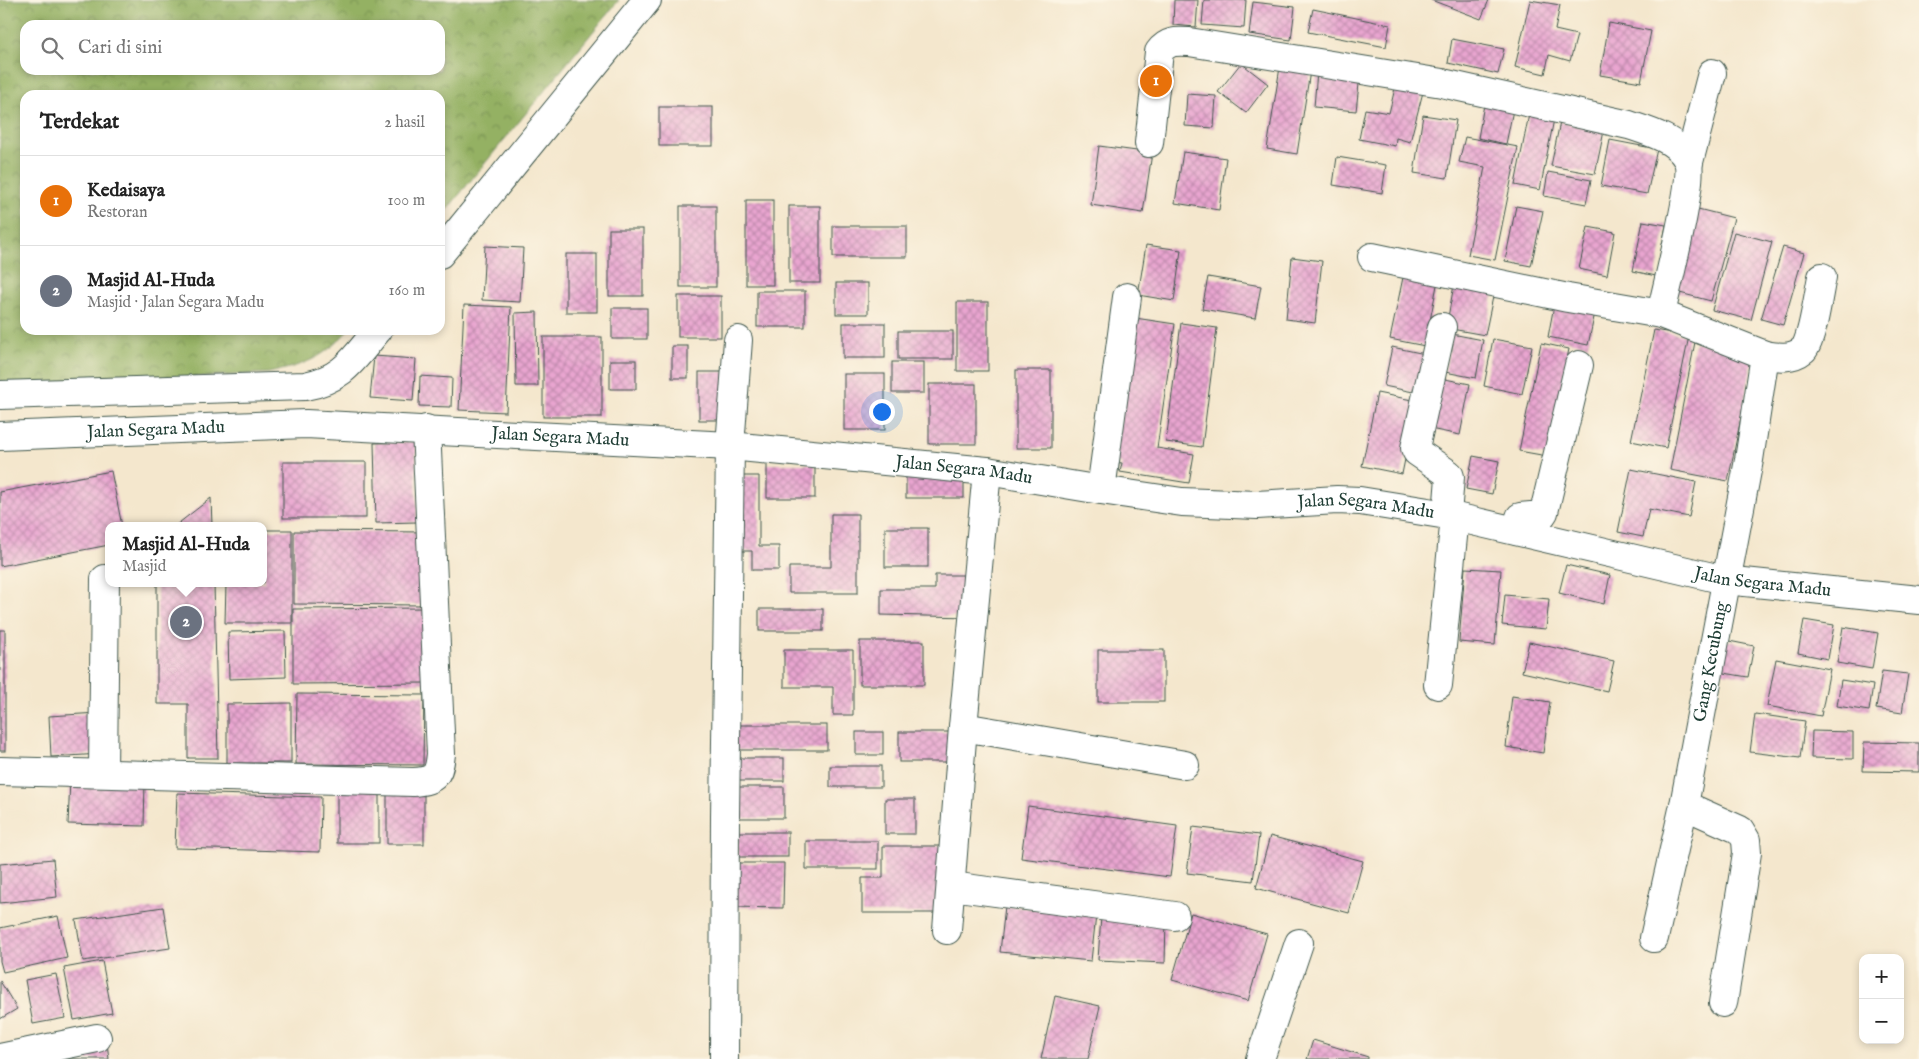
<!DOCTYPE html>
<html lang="id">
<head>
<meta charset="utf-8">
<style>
	body { margin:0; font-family:"IM FELL English",serif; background:#f6f6f6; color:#222 }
	.controls { position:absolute; right:15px; bottom:15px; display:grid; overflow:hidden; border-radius:10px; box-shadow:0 2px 8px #0003 }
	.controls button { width:45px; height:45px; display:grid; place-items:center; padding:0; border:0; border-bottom:1px solid #e0e0e0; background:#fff; color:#222; font:25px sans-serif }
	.you { position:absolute; left:881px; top:411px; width:18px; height:18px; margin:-12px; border:4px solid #fff; border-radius:50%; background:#1a73e8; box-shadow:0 0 0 8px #1a73e833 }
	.badge { display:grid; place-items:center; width:32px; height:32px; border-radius:50%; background:#d93025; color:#fff; font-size:16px; font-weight:700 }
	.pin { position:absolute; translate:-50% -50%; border:2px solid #fff; box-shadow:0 1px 5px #0006 }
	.popup { position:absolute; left:105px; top:522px; width:162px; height:65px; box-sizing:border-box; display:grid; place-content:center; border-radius:10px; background:#fff; filter:drop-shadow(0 1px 4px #0005); font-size:16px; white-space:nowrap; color:#767676 }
	.popup b { font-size:19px; color:#222 }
	.popup::after { content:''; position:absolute; left:50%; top:100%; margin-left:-10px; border:10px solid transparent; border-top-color:#fff }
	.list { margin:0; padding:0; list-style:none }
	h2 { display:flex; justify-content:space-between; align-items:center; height:65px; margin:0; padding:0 20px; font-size:21px }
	h2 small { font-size:16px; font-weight:400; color:#767676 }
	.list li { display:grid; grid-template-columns:32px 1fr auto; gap:15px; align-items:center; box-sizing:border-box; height:90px; padding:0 20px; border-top:1px solid #e0e0e0 }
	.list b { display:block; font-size:19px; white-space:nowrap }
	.list p { margin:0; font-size:16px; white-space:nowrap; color:#767676 }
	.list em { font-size:16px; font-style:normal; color:#767676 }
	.icon { flex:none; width:28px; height:28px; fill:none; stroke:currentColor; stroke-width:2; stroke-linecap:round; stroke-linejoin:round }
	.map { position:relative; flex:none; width:1919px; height:1059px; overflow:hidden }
	.search { position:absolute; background:#fff; box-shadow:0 2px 8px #0003; left:20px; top:20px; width:425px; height:55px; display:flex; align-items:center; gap:12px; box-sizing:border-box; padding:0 18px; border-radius:15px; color:#767676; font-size:19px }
	.panel { position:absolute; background:#fff; box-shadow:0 2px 8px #0003; left:20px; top:90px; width:425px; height:245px; border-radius:15px }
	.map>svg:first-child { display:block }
</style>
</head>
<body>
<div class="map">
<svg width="1919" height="1059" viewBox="0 0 1919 1059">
	<defs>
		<pattern id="forest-crowns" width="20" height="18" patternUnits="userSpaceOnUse" patternTransform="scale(1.25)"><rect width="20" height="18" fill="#94b163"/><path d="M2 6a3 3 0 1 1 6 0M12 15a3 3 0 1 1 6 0" fill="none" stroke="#789152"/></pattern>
		<pattern id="building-cross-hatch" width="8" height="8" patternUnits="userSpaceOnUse" patternTransform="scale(1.25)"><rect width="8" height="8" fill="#e9a5d0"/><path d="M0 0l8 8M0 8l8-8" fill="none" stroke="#bc88aa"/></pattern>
	</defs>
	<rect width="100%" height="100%" fill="#fcf5e5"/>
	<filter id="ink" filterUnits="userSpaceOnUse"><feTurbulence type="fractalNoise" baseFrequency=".02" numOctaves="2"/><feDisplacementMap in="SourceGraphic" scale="10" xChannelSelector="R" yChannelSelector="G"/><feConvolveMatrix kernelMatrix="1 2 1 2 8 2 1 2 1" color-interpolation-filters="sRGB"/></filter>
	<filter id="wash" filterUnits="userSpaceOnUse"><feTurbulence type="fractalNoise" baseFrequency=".0096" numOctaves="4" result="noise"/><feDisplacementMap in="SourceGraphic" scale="20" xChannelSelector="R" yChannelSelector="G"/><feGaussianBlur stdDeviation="1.12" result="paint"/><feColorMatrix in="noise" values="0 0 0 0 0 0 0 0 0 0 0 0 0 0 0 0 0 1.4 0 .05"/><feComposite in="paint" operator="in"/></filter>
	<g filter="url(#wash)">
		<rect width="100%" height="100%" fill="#f4e7cd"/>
		<!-- forest -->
		<path fill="url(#forest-crowns)" stroke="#5a774c" fill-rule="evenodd" d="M 0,0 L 619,0 L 440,218 L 440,95 L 25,95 L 25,330 L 348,330 C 325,358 304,365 269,373 L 0,387 ZM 25,25 L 440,25 L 440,70 L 25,70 Z"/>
		<g id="blocks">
			<!-- building -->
			<g fill="url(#building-cross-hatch)">
				<polygon points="1174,0 1198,0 1196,27 1173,25"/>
				<polygon points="1204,0 1246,0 1244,28 1202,25"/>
				<polygon points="1431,0 1489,0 1481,19"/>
				<polygon points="1530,0 1560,5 1555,30 1577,35 1570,61 1549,55 1545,74 1515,67"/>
				<polygon points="1253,2 1295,7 1291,40 1249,34"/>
				<polygon points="1313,9 1390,25 1386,47 1308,32"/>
				<polygon points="1609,23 1651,31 1641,82 1600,75"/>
				<polygon points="1452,39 1504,49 1498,74 1448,63"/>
				<polygon points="1241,63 1268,84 1246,113 1218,92"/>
				<polygon points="1280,67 1310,71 1297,154 1267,149"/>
				<polygon points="1317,71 1360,75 1356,111 1314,107"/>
				<polygon points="1396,84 1423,92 1410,142 1396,138 1395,146 1359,139 1365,109 1389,113"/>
				<polygon points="1187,94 1216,96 1214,128 1185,126"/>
				<polygon points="1485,99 1514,105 1506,144 1478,138"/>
				<rect x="659" y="107" width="54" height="39"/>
				<polygon points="1529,114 1554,119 1540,190 1515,185"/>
				<polygon points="1423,115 1456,120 1447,178 1414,173"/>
				<polygon points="1560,122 1604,131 1595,174 1551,166"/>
				<polygon points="1465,137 1518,147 1495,260 1468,255 1485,167 1459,162"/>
				<polygon points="1610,140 1657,149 1647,194 1601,186"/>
				<polygon points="1099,146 1152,153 1143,213 1091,205"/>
				<polygon points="1183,152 1226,158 1219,210 1175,203"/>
				<polygon points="1337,157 1386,165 1382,193 1333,185"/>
				<polygon points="1548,172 1591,180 1586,204 1544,196"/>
				<rect x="746" y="200" width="27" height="85"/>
				<rect x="680" y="206" width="36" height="81"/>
				<rect x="789" y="206" width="31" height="77"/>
				<polygon points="1516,206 1543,211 1531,266 1505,261"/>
				<polygon points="1694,208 1734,218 1711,301 1672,291"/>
				<polygon points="1643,221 1666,225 1656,276 1633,271"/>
				<rect x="833" y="226" width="74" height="31"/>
				<polygon points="1588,227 1615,232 1607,275 1579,269"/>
				<rect x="609" y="229" width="34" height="67"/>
				<polygon points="1734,232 1772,242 1751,320 1712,310"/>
				<polygon points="1146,245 1181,250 1174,301 1138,295"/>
				<polygon points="485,246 523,248 520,302 482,300"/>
				<polygon points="1783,247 1804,253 1783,325 1761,319"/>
				<rect x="566" y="254" width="31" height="58"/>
				<polygon points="1292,257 1322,261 1315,323 1286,319"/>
				<polygon points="1405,268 1439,275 1425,346 1390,339"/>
				<polygon points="1208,277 1261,286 1255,318 1202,309"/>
				<rect x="836" y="283" width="32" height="31"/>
				<polygon points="1454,285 1494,292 1485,335 1446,328"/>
				<rect x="757" y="291" width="48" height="36"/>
				<rect x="678" y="296" width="43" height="41"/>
				<polygon points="1555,300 1596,308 1588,345 1548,337"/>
				<rect x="957" y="302" width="31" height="69"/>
				<polygon points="464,305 511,307 506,412 459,410"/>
				<rect x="612" y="308" width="35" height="31"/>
				<polygon points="537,312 538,386 516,386 515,313"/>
				<polygon points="1135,318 1175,324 1157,448 1194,454 1189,483 1120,472 1122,463 1114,462"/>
				<rect x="843" y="323" width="42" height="35"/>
				<polygon points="1181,323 1217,328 1202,447 1166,442"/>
				<polygon points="1654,330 1689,336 1666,448 1631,441"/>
				<rect x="898" y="331" width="55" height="28"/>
				<polygon points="1452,334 1483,340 1476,378 1445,372"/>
				<rect x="543" y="337" width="59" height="80"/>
				<polygon points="1493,339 1532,346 1522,394 1484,386"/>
				<polygon points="1695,342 1754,354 1728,481 1670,470"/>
				<polygon points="1541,343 1569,349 1547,456 1519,451"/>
				<rect x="672" y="346" width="16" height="32"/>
				<polygon points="1392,347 1425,354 1418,393 1384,386"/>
				<polygon points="374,356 416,359 413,401 370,398"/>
				<rect x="610" y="360" width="26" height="29"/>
				<rect x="892" y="362" width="32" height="31"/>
				<rect x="1016" y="370" width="35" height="78"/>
				<rect x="699" y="372" width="29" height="48"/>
				<rect x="844" y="374" width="41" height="56"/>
				<polygon points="420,376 452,378 451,407 419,406"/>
				<polygon points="1440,378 1470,384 1460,435 1430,429"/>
				<rect x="929" y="384" width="47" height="60"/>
				<polygon points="1377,393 1417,401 1402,474 1362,466"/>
				<polygon points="416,442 417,522 376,523 374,443"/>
				<polygon points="1473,456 1499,461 1492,494 1466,489"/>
				<rect x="283" y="462" width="83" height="56"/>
				<rect x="767" y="464" width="48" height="34"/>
				<polygon points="1631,469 1696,482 1689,517 1649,509 1643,537 1618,532"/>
				<polygon points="111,471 122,526 109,526 109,545 0,566 0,492"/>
				<rect x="906" y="474" width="58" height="24"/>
				<polygon points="734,476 759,476 759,546 779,546 779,570 752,570 752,551 734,551"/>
				<polygon points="211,498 212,526 175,526"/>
				<polygon points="831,514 858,514 858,593 789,593 789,567 831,567"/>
				<rect x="885" y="528" width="43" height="39"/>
				<polygon points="264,530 292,530 292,623 225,623 226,583 264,583"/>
				<polygon points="294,531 427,532 426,605 294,604"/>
				<polygon points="1566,565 1610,575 1604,604 1559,593"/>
				<polygon points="1465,568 1501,570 1495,645 1459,642"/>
				<polygon points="935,575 971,575 971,617 881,615 881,589 935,589"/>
				<polygon points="157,583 214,583 218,758 188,758 188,704 157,704"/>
				<polygon points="1505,595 1549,599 1546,629 1502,625"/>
				<polygon points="426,608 426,683 293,684 293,609"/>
				<rect x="759" y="609" width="64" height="22"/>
				<polygon points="1804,620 1834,625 1828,659 1798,653"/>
				<polygon points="1843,627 1878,633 1872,669 1837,663"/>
				<rect x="0" y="630" width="5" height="121"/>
				<polygon points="285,631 286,677 229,679 228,632"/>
				<polygon points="1724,640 1754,646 1748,677 1718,672"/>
				<rect x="860" y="641" width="64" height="44"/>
				<polygon points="1529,642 1614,661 1607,691 1522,672"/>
				<polygon points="784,650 853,650 853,715 833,715 833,687 784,687"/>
				<rect x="1098" y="650" width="66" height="52"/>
				<polygon points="1776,659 1830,669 1821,716 1767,706"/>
				<polygon points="1882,671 1908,674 1902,713 1876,709"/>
				<polygon points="1841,680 1873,685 1869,711 1837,706"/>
				<polygon points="297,694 424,695 423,765 296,764"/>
				<polygon points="1512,696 1550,702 1543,753 1506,747"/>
				<polygon points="291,703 291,763 227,763 227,704"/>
				<polygon points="98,713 101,754 51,757 49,716"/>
				<polygon points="1755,714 1805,721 1800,758 1750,752"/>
				<rect x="733" y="725" width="94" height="25"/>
				<polygon points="1812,731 1853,732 1853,759 1811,758"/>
				<rect x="856" y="732" width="27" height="23"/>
				<rect x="899" y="732" width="55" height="30"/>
				<polygon points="1864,742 1919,743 1919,772 1863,771"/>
				<rect x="734" y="758" width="50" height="23"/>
				<rect x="830" y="766" width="51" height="21"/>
				<polygon points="70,780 145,782 144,826 68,824"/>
				<rect x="337" y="787" width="42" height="56"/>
				<rect x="737" y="787" width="47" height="31"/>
				<polygon points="177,793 321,797 320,852 175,848"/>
				<rect x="387" y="793" width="37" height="51"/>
				<rect x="885" y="799" width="30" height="35"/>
				<polygon points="1028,806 1177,826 1170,877 1021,858"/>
				<polygon points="1193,827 1259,835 1253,881 1187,873"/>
				<rect x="738" y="832" width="50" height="25"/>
				<polygon points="1270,836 1363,861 1349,913 1256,888"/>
				<rect x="806" y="841" width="72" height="28"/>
				<polygon points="883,846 942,846 943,913 862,913 862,878 883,878"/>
				<polygon points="53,859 57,897 0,903 0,864"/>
				<polygon points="732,863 784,863 783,908 732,907"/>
				<polygon points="1005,906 1096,915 1091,961 1000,952"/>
				<polygon points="163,907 170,948 83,961 76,920"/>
				<polygon points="1191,913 1267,934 1248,1001 1172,980"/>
				<polygon points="58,916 67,958 3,972 0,961 0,928"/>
				<polygon points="1101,916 1166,919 1165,963 1098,960"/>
				<polygon points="102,961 112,1013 74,1020 64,968"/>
				<polygon points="56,974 65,1018 33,1024 25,980"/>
				<polygon points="0,981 17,1009 0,1019"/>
				<polygon points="1055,996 1100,1006 1088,1059 1041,1059"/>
				<polygon points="1313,1040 1368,1057 1368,1059 1307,1059"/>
				<polygon points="107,1043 109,1059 47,1059"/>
			</g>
		</g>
	</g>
	<g filter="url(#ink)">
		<use href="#blocks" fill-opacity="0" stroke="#3f564b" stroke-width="1"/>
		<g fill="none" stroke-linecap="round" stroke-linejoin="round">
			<defs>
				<g id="minor">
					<path d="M 1149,143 L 1159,52 C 1167,41 1176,41 1189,42 L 1442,83 L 1629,125 C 1650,132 1676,139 1687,159 C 1696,176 1666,289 1661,314"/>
					<polyline points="1689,162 1712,73"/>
					<polyline points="440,254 647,0"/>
					<path d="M 1372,257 L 1568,298 L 1661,314 L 1765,355 C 1778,357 1792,359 1803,350 C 1812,343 1819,290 1822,277"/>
					<polyline points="1442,327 1415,448 1417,452 1449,474 1450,477 1447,515"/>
					<path d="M 0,395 L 305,386 C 344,379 354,358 378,330"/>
					<path id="s1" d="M 0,436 L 306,424 L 730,446 L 987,471 L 1101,490 L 1182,502 L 1257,505 L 1337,500 L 1360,501 L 1447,515 L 1725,580 L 1919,600"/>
					<polyline points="1101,490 1127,297"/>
					<polyline points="1517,531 1520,517 1542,515 1544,512 1579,365"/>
					<polyline points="1438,685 1455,517"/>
					<polyline points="963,727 1185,765"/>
					<path d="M 0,771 L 413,782 C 435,781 439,775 441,754 L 426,429"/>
					<polyline points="103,773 105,579"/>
					<polyline points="1684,805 1740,830 1746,840 1747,853 1723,1003"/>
					<polyline points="951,886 1175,916"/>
					<polyline points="947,930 963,727 987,471"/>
					<path id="s2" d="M 1654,938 L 1684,805 L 1749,460 L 1765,355"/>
					<polyline points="0,1058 97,1038"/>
					<polyline points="724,1059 725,816 730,446 738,340"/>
					<polyline points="1260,1059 1299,943"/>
				</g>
			</defs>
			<!-- minor casing -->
			<use href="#minor" stroke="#3f564b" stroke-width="30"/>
			<!-- minor -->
			<use href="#minor" stroke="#fff" stroke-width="28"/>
		</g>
	</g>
	<g text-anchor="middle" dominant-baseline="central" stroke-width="4" stroke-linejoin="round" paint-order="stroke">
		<!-- street labels -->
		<g font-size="18" fill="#1f3d34" stroke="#fcf5e5">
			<text stroke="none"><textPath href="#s1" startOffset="156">Jalan Segara Madu</textPath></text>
			<text stroke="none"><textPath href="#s1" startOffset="561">Jalan Segara Madu</textPath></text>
			<text stroke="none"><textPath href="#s1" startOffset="966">Jalan Segara Madu</textPath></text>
			<text stroke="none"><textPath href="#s1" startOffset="1371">Jalan Segara Madu</textPath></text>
			<text stroke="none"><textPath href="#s1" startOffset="1776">Jalan Segara Madu</textPath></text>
			<text stroke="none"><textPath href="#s2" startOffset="282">Gang Kecubung</textPath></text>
		</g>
	</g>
</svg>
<div class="controls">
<button>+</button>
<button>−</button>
</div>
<div class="you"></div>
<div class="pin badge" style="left:1156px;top:81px;background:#e8710a">1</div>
<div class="pin badge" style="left:186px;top:622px;background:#6b7280">2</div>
<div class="popup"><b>Masjid Al-Huda</b>Masjid</div>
<div class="search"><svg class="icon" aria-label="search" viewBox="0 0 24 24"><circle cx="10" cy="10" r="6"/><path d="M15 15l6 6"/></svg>Cari di sini</div>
<section class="panel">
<h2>Terdekat<small>2 hasil</small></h2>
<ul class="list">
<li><span class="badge" style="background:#e8710a">1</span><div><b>Kedaisaya</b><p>Restoran</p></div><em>100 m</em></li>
<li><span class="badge" style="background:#6b7280">2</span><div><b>Masjid Al-Huda</b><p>Masjid · Jalan Segara Madu</p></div><em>160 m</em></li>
</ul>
</section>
</div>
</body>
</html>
